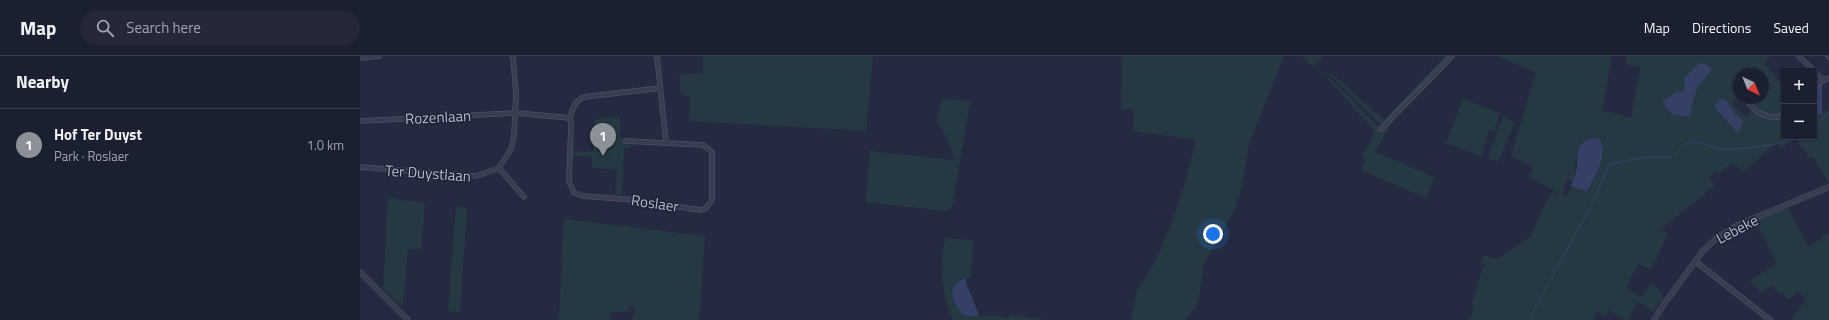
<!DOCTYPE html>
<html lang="en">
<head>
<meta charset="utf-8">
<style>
	body { margin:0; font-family:"Titillium Web",sans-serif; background:#242839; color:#f1f3f6 }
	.controls { position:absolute; right:12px; top:12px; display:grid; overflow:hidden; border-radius:0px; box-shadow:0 1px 3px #0004 }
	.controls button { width:36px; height:36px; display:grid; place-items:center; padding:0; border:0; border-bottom:1px solid #393e4d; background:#1b2031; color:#f1f3f6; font:20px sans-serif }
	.compass { position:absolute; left:1373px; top:12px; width:36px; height:36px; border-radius:50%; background:#1b2031; box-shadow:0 1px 3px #0004; rotate:137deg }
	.you { position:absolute; left:853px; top:178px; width:14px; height:14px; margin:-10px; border:3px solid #fff; border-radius:50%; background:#1a73e8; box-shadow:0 0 0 6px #1a73e833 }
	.badge { display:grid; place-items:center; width:26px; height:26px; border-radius:50%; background:#8c9099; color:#fff; font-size:13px; font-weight:700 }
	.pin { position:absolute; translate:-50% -33px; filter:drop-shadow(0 1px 2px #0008) }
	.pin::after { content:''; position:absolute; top:21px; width:14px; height:12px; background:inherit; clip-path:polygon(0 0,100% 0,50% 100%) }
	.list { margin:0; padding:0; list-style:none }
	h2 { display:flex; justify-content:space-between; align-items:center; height:52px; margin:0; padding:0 16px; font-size:17px }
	h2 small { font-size:13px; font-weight:400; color:#a0a3ab }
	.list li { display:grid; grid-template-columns:26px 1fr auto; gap:12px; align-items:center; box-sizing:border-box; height:72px; padding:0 16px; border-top:1px solid #393e4d }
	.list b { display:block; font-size:15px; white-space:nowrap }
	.list p { margin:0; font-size:13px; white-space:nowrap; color:#a0a3ab }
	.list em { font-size:13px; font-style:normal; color:#a0a3ab }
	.icon { flex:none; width:22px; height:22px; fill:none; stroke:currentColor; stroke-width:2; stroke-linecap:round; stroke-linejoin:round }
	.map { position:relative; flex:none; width:1469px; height:264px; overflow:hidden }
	header { display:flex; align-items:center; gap:24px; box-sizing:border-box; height:56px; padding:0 20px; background:#1b2031; border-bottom:1px solid #393e4d }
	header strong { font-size:19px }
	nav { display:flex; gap:22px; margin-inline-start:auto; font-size:14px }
	.search { width:280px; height:36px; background:#242839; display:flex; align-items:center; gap:10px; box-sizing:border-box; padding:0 14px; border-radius:22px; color:#a0a3ab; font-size:15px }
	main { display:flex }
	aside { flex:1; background:#1b2031 }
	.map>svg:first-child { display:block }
</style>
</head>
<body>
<header>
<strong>Map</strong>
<div class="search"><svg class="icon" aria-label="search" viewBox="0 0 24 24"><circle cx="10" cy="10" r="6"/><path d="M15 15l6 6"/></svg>Search here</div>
<nav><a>Map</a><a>Directions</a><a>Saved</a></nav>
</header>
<main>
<aside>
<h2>Nearby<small></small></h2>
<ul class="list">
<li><span class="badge">1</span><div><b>Hof Ter Duyst</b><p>Park · Roslaer</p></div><em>1.0 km</em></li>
</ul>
</aside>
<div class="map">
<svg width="1469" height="264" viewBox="0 0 1469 264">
	<rect width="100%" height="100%" fill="#242b41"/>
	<!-- green -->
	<g fill="#263942" fill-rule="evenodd">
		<polygon points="343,0 513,0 506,75 329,65 330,40 321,39 319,18 343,17"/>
		<polygon points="762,0 924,0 889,87 880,139 873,157 844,208 838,247 825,264 771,264 777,234 787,220 797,202 812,166 826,124 836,84 773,75 774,53 761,53"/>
		<polygon points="942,0 963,0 955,10 977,29 1022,75 1024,72 969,18 970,16 1023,63 1025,63 1085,0 1094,0 1033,64 1015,96 1075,121 1066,142 1001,114 1006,104 1002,100 1011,85 1014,74 967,22"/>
		<path d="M 1137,0 L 1252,0 L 1242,54 L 1271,62 L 1281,11 L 1266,8 L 1267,0 L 1410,0 L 1404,8 L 1424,30 L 1424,81 L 1454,81 L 1454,62 L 1469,54 L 1469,127 L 1453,101 L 1450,102 L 1435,82 L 1422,92 L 1416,87 L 1383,116 L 1373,106 L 1359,118 L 1356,115 L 1349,122 L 1355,129 L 1300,174 L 1308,177 L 1291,214 L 1278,208 L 1266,232 L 1281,241 L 1292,227 L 1304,240 L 1293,256 L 1278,246 L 1267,264 L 1264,264 L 1250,254 L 1245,261 L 1238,256 L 1233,264 L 1107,264 L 1108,260 L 1112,261 L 1113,243 L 1123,212 L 1127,209 L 1121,207 L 1124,199 L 1138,203 L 1170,181 L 1191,136 L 1198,140 L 1200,138 L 1169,121 L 1173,112 L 1151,100 L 1176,16 ZM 1379,18 L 1403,18 L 1403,42 L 1384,42 L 1393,53 L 1386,61 L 1371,47 L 1379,38 ZM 1232,82 L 1243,98 L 1227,136 L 1211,130 L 1207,140 L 1202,138 L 1207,123 L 1213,124 C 1219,106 1210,90 1232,82 Z"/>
		<polygon points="582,43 610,45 592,152 584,155 506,146 510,95 595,104 585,78 577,65"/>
		<polygon points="1103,43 1140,57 1134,75 1129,74 1121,100 1086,87"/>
		<polygon points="260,61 260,81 266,82 266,86 270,88 271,92 264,92 262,139 255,139 257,113 232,112 232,101 213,99 213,95 233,96 235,63"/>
		<polygon points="1143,61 1155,66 1138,106 1128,102"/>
		<polygon points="28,142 65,147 61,193 48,193 43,249 40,249 23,232"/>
		<polygon points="96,150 107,152 100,256 88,255"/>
		<polygon points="1428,152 1448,191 1469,177 1469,264 1431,264 1446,243 1438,235 1428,244 1423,237 1420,238 1411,229 1401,237 1390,224 1417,208 1395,164"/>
		<polygon points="204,163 345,180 339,264 273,264 271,259 275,259 275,250 269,250 269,255 250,257 252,264 199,264"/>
		<path d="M 585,182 L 613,184 L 611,221 L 600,224 L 609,260 L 640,260 L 648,263 L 650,259 L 689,264 L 593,264 C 580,230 580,218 585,182 Z"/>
	</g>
	<!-- water -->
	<g fill="#354067">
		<path d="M 1340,7 L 1346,8 L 1351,12 L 1351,15 L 1338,30 L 1331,50 L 1331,58 L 1328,61 C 1311,56 1314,65 1303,45 L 1317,36 L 1324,35 L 1325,21 Z"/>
		<polygon points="1462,28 1462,57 1454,62 1454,33"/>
		<polygon points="1362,42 1366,44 1375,58 1383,64 1380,74 1377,76 1355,52 1356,48"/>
		<path d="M 1232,82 L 1239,83 C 1250,98 1233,122 1227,136 L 1211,130 C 1213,124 1216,118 1217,111 C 1218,96 1214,89 1232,82 Z"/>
		<path d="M 606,222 L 606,227 L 619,259 C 616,260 611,261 608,260 C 598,258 592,242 592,233 L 600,224 Z"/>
	</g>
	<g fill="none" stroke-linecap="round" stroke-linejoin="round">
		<!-- stream -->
		<g stroke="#354067" stroke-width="1">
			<polyline points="1454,69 1469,57"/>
			<path d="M 1324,89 C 1335,82 1345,89 1356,92 C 1373,96 1423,89 1438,81"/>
			<polyline points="1231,149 1250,108 1285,101 1313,101 1322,91"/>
			<polyline points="1191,223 1229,153"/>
			<polyline points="1169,264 1189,227"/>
		</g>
		<defs>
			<g id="minor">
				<polyline points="1439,0 1454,15"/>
				<polyline points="1468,0 1469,1"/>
				<polyline points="0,2 19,0"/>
				<polyline points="1454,15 1464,24 1469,22"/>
				<polyline points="1454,31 1464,24"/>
				<path d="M 1384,42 C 1394,54 1402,62 1418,61 L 1424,56"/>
				<polyline points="210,62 211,69 209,125 214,137 223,140 276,144 339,154 345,153 352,144 352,96 343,89 306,87"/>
				<path d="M 0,65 L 156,57 L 210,62 C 213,52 214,45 224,41 L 300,32"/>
				<polyline points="1021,73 1092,0"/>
				<polyline points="266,85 306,87 297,0"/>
				<polyline points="0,111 116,120 139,112 151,93 154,80 156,38 153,0"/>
				<polyline points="139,112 164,141"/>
				<polyline points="1335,205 1410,264"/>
			</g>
			<g id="tertiary">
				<polyline points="0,216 48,264"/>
				<polyline points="1294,264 1302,251 1342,196 1358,181 1378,169 1469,131"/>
			</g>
		</defs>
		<!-- minor casing -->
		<use href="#minor" stroke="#53596b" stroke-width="5.5"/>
		<!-- tertiary casing -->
		<use href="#tertiary" stroke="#53596b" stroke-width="6"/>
		<!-- minor -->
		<use href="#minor" stroke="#383e51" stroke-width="4.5"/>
		<!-- tertiary -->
		<use href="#tertiary" stroke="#383e51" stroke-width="5.5"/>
	</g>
	<g text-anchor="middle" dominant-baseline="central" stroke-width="3" stroke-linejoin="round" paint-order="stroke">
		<!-- street labels -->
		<g font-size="15" fill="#b5b9cb" stroke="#1d2336">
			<text transform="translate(78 61) rotate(-3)">Rozenlaan</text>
			<text transform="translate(68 117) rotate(4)">Ter Duystlaan</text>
			<text transform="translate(295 147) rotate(8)">Roslaer</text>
			<text transform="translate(1377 173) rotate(-28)">Lebeke</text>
		</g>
	</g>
</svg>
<div class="controls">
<button>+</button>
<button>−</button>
</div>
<svg class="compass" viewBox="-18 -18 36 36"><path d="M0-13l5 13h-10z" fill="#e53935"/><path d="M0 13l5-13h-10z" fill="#a0a3ab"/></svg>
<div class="you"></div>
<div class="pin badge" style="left:243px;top:100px">1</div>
</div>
</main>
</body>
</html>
